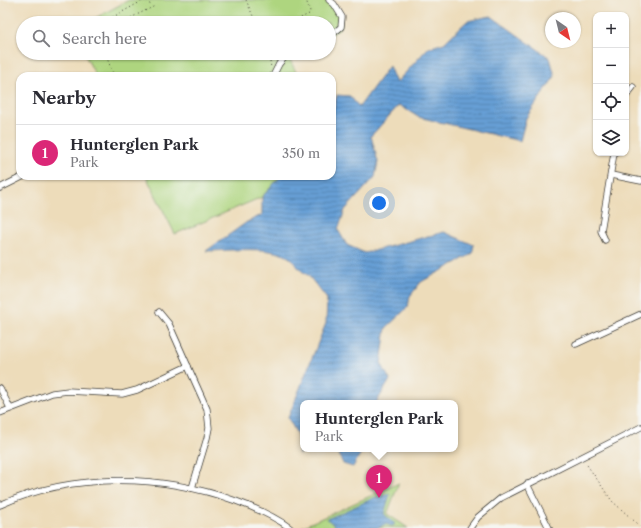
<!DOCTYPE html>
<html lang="en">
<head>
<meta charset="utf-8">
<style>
	body { margin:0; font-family:"Libre Caslon Text",serif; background:#f2f2f3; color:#2b2b33 }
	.controls { position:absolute; right:12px; top:12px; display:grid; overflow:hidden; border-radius:8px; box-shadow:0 1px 3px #0004 }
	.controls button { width:36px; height:36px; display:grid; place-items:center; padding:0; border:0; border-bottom:1px solid #e1e1e2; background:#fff; color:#2b2b33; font:20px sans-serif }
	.compass { position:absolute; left:545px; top:12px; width:36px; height:36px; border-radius:50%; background:#fff; box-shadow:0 1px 3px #0004; rotate:145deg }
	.you { position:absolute; left:379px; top:203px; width:14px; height:14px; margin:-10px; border:3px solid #fff; border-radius:50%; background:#1a73e8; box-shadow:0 0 0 6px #1a73e833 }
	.badge { display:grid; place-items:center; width:26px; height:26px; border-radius:50%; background:#db2777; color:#fff; font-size:13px; font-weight:700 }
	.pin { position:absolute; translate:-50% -33px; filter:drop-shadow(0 1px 2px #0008) }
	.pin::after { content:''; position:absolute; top:21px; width:14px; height:12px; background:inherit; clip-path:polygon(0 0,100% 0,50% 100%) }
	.popup { position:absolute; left:300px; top:400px; width:158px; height:52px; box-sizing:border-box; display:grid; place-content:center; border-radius:8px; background:#fff; filter:drop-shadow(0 1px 3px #0005); font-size:13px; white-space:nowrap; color:#7c7c81 }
	.popup b { font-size:15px; color:#2b2b33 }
	.popup::after { content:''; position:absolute; left:50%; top:100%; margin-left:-8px; border:8px solid transparent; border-top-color:#fff }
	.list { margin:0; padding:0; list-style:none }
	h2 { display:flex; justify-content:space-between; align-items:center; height:52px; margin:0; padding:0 16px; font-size:17px }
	h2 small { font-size:13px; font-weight:400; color:#7c7c81 }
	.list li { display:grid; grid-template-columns:26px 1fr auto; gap:12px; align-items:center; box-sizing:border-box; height:56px; padding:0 16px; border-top:1px solid #e1e1e2 }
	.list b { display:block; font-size:15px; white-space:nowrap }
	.list p { margin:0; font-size:13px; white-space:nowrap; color:#7c7c81 }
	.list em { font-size:13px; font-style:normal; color:#7c7c81 }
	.icon { flex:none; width:22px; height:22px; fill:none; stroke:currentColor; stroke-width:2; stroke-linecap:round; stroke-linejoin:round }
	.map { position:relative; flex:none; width:641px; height:528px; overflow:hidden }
	.search { position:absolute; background:#fff; box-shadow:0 1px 3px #0004; left:16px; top:16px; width:320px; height:44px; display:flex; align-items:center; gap:10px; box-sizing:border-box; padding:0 14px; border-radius:22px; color:#7c7c81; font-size:15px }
	.panel { position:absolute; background:#fff; box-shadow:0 1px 3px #0004; left:16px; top:72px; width:320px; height:108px; border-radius:12px }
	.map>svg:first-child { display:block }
</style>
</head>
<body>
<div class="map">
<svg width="641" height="528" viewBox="0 0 641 528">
	<defs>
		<pattern id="water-rules" width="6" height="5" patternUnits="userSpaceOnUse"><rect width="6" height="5" fill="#669fd5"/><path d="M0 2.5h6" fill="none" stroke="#5381ac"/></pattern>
	</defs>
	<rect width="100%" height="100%" fill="#f6f6f2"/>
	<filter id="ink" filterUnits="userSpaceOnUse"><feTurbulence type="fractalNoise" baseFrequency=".025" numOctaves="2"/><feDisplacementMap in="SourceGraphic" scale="8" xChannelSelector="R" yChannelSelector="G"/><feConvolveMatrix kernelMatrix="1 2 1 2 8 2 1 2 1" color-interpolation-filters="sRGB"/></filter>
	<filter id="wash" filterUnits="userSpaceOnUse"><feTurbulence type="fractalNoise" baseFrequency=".012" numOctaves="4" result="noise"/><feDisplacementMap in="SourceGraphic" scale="16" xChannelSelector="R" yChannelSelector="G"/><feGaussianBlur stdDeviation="0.9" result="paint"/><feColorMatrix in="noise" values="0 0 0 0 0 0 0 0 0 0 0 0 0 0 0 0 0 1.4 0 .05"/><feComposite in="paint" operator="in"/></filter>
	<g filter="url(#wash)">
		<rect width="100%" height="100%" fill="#eddcba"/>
		<!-- green -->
		<g fill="#aed57f" stroke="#65784e">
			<polygon points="129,0 329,0 342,17 341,27 329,37 329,23 86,23"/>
			<polygon points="84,53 288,53 280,63 290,60 298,76 96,76"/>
			<polygon points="146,176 281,176 262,197 175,234"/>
			<polygon points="399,483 387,514 408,528 302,527"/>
		</g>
		<!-- water -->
		<g fill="url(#water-rules)" stroke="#415e78">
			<path d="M 491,16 L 550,58 L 555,76 L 526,118 L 520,141 L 418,117 L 399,105 L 371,136 L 378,162 L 375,177 L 345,210 L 338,230 L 347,245 L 365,253 L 444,232 L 474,245 L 472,254 L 421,282 L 410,296 L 408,307 L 386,328 L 381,363 L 390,380 L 376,403 L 303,403 L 303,447 L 299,455 L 297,434 L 288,418 L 326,323 L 327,299 L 308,275 C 299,271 296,263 290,258 C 272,245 228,251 206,251 L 247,222 L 262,215 L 262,197 L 281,176 L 332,176 L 332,116 L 337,95 L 350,96 L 359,107 L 389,66 L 396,83 L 428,48 L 444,43 L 467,21 Z"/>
			<polygon points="337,449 363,449 353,467 343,464"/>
			<polygon points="390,494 384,514 395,524 392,526 385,524 378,528 338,528 327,519 376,497"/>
		</g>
	</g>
	<g filter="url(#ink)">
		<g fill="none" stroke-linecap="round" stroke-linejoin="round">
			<defs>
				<g id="minor">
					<polyline points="329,37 341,27 342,17 334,4 329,0"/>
					<polyline points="273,76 279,64 288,53"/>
					<polyline points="626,96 633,87"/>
					<polyline points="611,175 641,181"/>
					<polyline points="0,188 24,176"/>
					<polyline points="605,240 601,231 614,153"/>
					<polyline points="159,312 169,324 207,409 209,428 207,438 192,488"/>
					<polyline points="576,344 641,314"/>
					<polyline points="0,388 10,408"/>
					<polyline points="0,413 52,393 68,391 122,394 137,390 188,366"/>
					<polyline points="527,484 549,528"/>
					<path d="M 0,505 C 74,472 161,474 236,501 C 255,508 274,516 290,528"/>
					<polyline points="470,528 478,517 501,498 641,427"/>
				</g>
			</defs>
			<!-- minor casing -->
			<use href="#minor" stroke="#3b3934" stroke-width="7"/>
			<!-- path -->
			<g stroke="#3b3934" stroke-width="1" stroke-dasharray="1 3" stroke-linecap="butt">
				<polyline points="148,0 151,7"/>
				<polyline points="246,0 256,23"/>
				<polyline points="102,23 144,0"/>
				<polyline points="120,23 155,6"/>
				<polyline points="290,23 309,14 310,11 306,0"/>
				<polyline points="105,53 114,76"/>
				<polyline points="269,53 271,68"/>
				<polyline points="585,462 612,501 641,527"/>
			</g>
			<!-- minor -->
			<use href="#minor" stroke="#fff" stroke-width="5.5"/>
		</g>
	</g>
</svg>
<div class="controls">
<button>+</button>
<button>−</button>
<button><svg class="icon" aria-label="locate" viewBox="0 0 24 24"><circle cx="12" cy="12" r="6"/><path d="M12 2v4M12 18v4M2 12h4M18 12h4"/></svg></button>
<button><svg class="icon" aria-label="layers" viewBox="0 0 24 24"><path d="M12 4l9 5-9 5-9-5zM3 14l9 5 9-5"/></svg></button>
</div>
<svg class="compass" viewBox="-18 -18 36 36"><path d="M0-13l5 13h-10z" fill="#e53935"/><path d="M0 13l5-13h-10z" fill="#7c7c81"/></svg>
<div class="you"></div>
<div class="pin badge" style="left:379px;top:498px">1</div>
<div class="popup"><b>Hunterglen Park</b>Park</div>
<div class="search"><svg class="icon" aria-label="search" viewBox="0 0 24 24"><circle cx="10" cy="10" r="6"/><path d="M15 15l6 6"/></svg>Search here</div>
<section class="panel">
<h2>Nearby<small></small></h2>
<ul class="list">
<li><span class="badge">1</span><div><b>Hunterglen Park</b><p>Park</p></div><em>350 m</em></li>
</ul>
</section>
</div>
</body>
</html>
